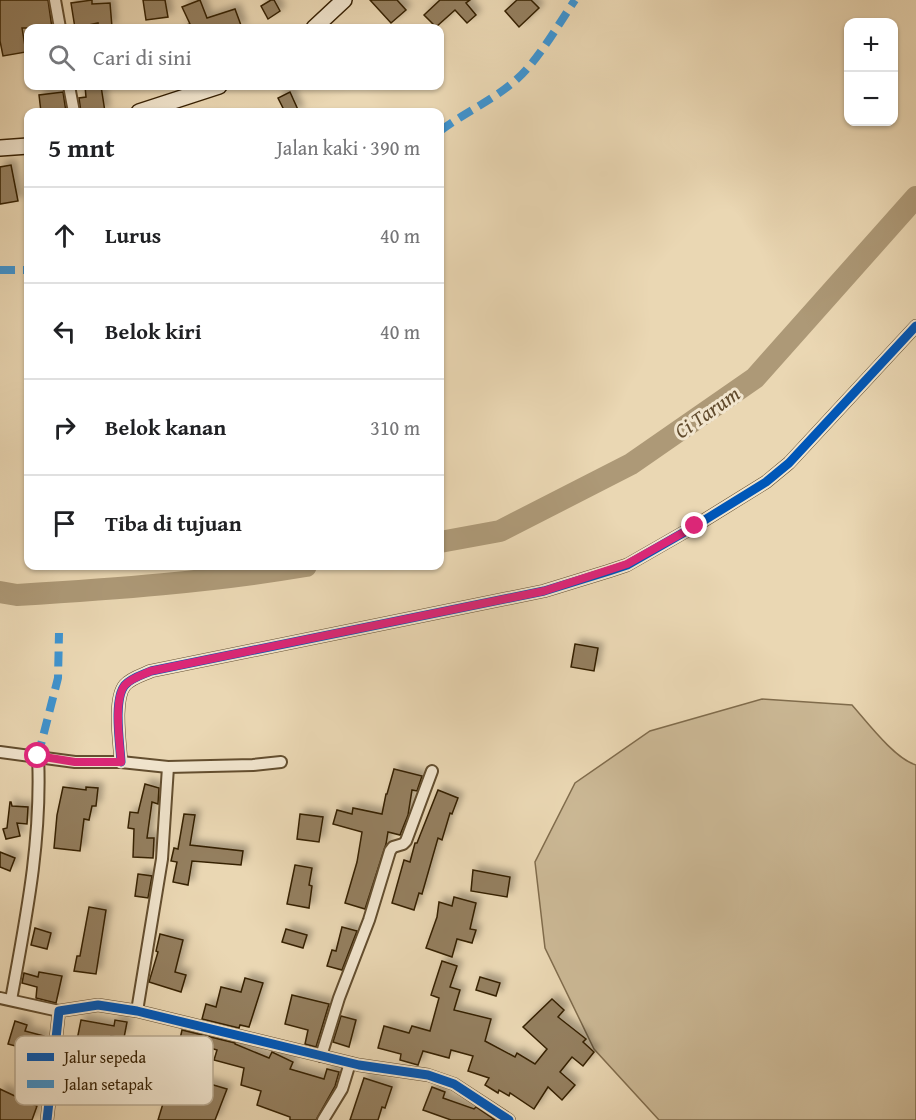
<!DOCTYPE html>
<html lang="id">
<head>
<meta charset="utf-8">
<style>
	body { margin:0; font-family:"Gentium Book Plus",serif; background:#f6f6f6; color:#202124 }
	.controls { position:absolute; right:18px; top:18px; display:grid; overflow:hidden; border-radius:12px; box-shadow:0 2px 4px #0004 }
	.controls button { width:54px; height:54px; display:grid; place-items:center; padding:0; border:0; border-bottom:2px solid #e0e0e0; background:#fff; color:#202124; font:30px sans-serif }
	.stop { position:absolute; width:18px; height:18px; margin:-14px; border:4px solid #db2777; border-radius:50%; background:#fff }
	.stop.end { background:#db2777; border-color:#fff; box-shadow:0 2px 6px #0008 }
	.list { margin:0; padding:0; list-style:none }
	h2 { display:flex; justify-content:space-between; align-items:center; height:78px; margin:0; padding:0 24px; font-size:26px }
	h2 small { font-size:20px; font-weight:400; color:#757577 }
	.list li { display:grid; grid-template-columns:39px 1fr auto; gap:18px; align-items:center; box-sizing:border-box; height:96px; padding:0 24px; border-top:2px solid #e0e0e0 }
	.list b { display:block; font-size:22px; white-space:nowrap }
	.list em { font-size:20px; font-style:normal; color:#757577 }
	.icon { flex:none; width:33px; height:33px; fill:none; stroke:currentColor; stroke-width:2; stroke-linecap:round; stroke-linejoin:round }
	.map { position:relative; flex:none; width:916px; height:1120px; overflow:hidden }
	.search { position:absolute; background:#fff; box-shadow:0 2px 4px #0004; left:24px; top:24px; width:420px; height:66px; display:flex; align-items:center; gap:15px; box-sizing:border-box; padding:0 21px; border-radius:12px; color:#757577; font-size:22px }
	.panel { position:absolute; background:#fff; box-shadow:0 2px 4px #0004; left:24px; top:108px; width:420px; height:462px; border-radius:12px }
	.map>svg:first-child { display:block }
</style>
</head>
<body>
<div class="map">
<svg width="916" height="1120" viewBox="0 0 916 1120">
	<defs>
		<filter id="shadow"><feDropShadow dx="5" dy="-5" stdDeviation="3" flood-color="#0004"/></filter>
	</defs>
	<rect width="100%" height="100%" fill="#ead7b3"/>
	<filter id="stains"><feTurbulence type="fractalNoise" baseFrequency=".00333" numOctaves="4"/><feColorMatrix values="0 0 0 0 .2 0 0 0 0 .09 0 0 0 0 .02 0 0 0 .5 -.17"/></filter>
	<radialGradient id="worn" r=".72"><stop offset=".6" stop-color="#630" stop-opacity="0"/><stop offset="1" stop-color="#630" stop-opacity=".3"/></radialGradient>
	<!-- green -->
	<path fill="#cbb895" stroke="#806c4c" stroke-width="1.5" d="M 762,699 L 852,705 C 867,722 895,759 916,765 L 916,1120 L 659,1120 L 594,1049 L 545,948 L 535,862 L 575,783 L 650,731 Z"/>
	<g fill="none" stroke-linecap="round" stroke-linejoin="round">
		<!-- river -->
		<g stroke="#ad9977" stroke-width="22">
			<polyline points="440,542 500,531 631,464 755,378 916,197"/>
			<path d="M 0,592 L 17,595 C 114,589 211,582 306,566"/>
		</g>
	</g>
	<!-- building -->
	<g fill="#947f5f" stroke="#362003" stroke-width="1.5" filter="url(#shadow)">
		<polygon points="0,0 48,0 52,28 22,28 26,52 3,56 0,41"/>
		<polygon points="92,0 92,4 110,3 112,27 99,28 98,23 75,28 71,3"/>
		<polygon points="143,0 165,0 168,17 146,20"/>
		<polygon points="200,0 207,18 235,9 242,28 182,28 182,26 190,24 182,7"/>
		<polygon points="271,0 274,0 280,11 268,19 261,6"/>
		<polygon points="370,0 397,0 406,10 391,23"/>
		<polygon points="440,0 470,0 466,3 476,15 467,23 455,10 436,27 424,15"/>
		<polygon points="517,0 531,0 539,8 519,27 505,11"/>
		<polygon points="85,86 101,86 105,112 81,112 79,98 86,97"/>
		<polygon points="63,92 66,112 41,112 39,95"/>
		<polygon points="290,92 299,112 285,112 278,98"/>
		<polygon points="11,165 18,201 0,204 0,167"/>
		<polygon points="575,644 598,648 594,671 571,667"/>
		<polygon points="394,769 422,776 417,791 412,790 408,815 400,835 388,832 386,844 365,909 345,903 357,862 362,832 333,824 337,810 352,814 353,808 382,814 386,794 387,794"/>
		<polygon points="145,784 159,788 158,804 152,802 147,838 154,838 153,858 133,857 134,829 128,828 130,812 138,813"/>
		<polygon points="63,787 86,790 86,787 98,788 96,806 92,806 89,820 84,819 80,851 54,848 57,815"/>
		<polygon points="438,790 458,798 452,814 450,813 442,840 438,838 422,894 419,893 414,910 392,903 404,860 410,862 415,843 417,843"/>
		<polygon points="10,802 11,802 12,806 28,807 27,824 17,823 20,836 6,839 3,829 7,828"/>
		<polygon points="184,814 195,815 190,845 243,851 241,865 192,861 188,885 173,882 177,862 171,861 174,848 178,849"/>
		<polygon points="300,814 323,817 319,842 297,839"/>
		<polygon points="0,852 15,858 10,871 0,867"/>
		<polygon points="295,865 312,868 309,885 312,886 309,908 287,904"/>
		<polygon points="473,870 510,877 507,897 471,891"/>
		<polygon points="138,874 152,876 148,898 135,896"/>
		<polygon points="454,897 476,903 470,929 476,930 472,943 457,939 452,957 426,948 437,917 439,902 452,906"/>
		<polygon points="89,907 106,910 96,974 74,971 77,956 80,956"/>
		<polygon points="342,927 357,931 342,970 327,966 332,950 336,951"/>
		<polygon points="35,928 51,933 47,949 31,945"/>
		<polygon points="286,929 307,935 303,948 282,942"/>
		<polygon points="160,934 183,940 175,972 186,975 181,992 149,982 158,952 156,951"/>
		<polygon points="442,961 457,966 450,987 460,990 454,1010 491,1019 485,1041 515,1057 517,1053 535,1064 547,1049 523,1027 552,999 564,1010 558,1017 586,1039 583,1042 594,1052 583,1066 572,1057 560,1072 575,1085 562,1100 548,1087 534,1109 510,1093 509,1096 499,1090 498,1093 485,1085 489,1078 468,1071 473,1056 451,1050 449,1058 423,1051 418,1065 400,1060 401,1054 378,1048 384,1026 409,1033 412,1026 430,1031 439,998 431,995"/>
		<polygon points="39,972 62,976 56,1003 36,998 37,987 22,983 24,973 38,977"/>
		<polygon points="480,977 500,983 496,996 476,990"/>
		<polygon points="245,978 263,983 249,1027 240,1025 239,1028 202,1019 206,1004 216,1007 221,987 241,992"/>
		<polygon points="292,995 329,1004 316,1047 305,1044 308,1030 285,1024"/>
		<polygon points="341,1016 356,1020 349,1047 333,1042"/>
		<polygon points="81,1020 114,1026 115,1020 127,1022 124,1038 111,1036 111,1041 91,1037 88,1052 75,1050"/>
		<polygon points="15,1021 27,1025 25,1031 44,1036 39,1055 22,1051 23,1048 8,1044"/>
		<polygon points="182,1030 235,1043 235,1044 269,1058 272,1052 293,1062 290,1069 324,1079 327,1069 339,1072 335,1086 316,1120 290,1120 290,1117 257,1105 261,1091 241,1085 244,1068 214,1060 217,1050 180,1039"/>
		<polygon points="162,1061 186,1068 183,1076 227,1089 215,1120 158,1120 165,1097 153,1094"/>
		<polygon points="364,1078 392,1087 385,1108 382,1107 378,1120 350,1120"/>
		<polygon points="432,1087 445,1092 443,1098 474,1109 476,1107 495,1120 451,1120 423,1110"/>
		<polygon points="0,1089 17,1097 16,1098 37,1106 32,1120 0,1120"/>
	</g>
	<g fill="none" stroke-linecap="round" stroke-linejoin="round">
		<defs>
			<g id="street">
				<polyline points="55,0 60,28"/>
				<polyline points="69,86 74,112"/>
				<polyline points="0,752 75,762 121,762 168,767 253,765 281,762"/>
				<path d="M 121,762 C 120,744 113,699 125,685 C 131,678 142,675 151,671 L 544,591 L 609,571 L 627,565 L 695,526 L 766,482 L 789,463 L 916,326"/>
				<polyline points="0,998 59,1011"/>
				<path d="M 11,1000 C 26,918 42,840 38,756"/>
				<polyline points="137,1011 162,859 168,767"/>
				<polyline points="321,1056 339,998 369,920 390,851 393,847 403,844 406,841 432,771"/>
				<polyline points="47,1120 59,1011 98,1005 137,1011 359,1065 428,1075 454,1084 509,1120"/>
				<polyline points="323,1120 342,1089 350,1063"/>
			</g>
			<g id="secondary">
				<polyline points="314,28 344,0"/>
				<polyline points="139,112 219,86"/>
				<polyline points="0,148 28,146"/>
			</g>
		</defs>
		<!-- street casing -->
		<use href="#street" stroke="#634e2f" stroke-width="14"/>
		<!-- secondary casing -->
		<use href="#secondary" stroke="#362003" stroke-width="18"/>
		<!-- street -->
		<use href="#street" stroke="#f1e5ce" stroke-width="10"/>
		<!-- secondary -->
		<use href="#secondary" stroke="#f1e5ce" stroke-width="15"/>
		<!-- quiet -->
		<g stroke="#3e94d1" stroke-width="8" stroke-dasharray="15 8" stroke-linecap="butt">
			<path d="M 440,131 C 465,112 494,100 517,79 C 539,59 558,25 575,0"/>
			<polyline points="0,270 28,270"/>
			<polyline points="38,756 58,678 59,633"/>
		</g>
		<defs>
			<g id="cycleway">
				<path d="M 121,762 C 120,744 113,699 125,685 C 131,678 142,675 151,671 L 544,591 L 609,571 L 627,565 L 695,526 L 766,482 L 789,463 L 916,326"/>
				<polyline points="47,1120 59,1011 98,1005 137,1011 359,1065 428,1075 454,1084 509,1120"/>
			</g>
		</defs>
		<!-- cycleway casing -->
		<use href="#cycleway" stroke="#f1e5ce" stroke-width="13"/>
		<!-- cycleway -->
		<use href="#cycleway" stroke="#0057b8" stroke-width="9"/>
	</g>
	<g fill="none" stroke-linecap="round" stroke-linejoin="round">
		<!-- route -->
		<path stroke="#db2777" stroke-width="8" d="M 38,756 L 75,762 L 121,762 C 120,744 113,699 125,685 C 131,678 142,675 151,671 L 544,591 L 627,564 L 695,526"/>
	</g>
	<g text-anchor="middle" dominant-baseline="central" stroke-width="6" stroke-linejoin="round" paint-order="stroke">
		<!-- water labels -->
		<g font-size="21" font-style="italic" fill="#604a2c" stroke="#f1e5ce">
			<text transform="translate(707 412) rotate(-35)">Ci Tarum</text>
		</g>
	</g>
	<!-- legend -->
	<rect x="15" y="1036" width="198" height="69" rx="9" fill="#f1e5ce" stroke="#b9aa91" stroke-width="1.5"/>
	<rect x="27" y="1053" width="27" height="8" fill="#0057b8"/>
	<rect x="27" y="1080" width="27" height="8" fill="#3e94d1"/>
	<g font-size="16" fill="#362003">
		<text x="64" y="1063">Jalur sepeda</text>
		<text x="64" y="1090">Jalan setapak</text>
	</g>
	<rect width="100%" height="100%" filter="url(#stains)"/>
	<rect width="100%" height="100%" fill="url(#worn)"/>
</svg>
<div class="controls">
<button>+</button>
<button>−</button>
</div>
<div class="stop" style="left:38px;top:756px"></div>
<div class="stop end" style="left:695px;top:526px"></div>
<div class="search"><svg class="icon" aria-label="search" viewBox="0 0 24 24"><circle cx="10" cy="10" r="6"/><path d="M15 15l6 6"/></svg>Cari di sini</div>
<section class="panel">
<h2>5 mnt<small>Jalan kaki · 390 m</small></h2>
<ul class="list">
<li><svg class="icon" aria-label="ahead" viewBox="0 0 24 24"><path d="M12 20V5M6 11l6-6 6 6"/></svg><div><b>Lurus</b></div><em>40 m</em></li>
<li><svg class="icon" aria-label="left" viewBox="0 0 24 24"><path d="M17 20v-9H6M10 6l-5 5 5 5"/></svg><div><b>Belok kiri</b></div><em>40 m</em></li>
<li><svg class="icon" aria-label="right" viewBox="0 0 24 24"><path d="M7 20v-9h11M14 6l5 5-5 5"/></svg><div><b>Belok kanan</b></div><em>310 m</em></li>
<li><svg class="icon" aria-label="arrive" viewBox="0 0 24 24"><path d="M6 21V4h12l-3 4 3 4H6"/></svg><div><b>Tiba di tujuan</b></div></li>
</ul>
</section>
</div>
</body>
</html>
